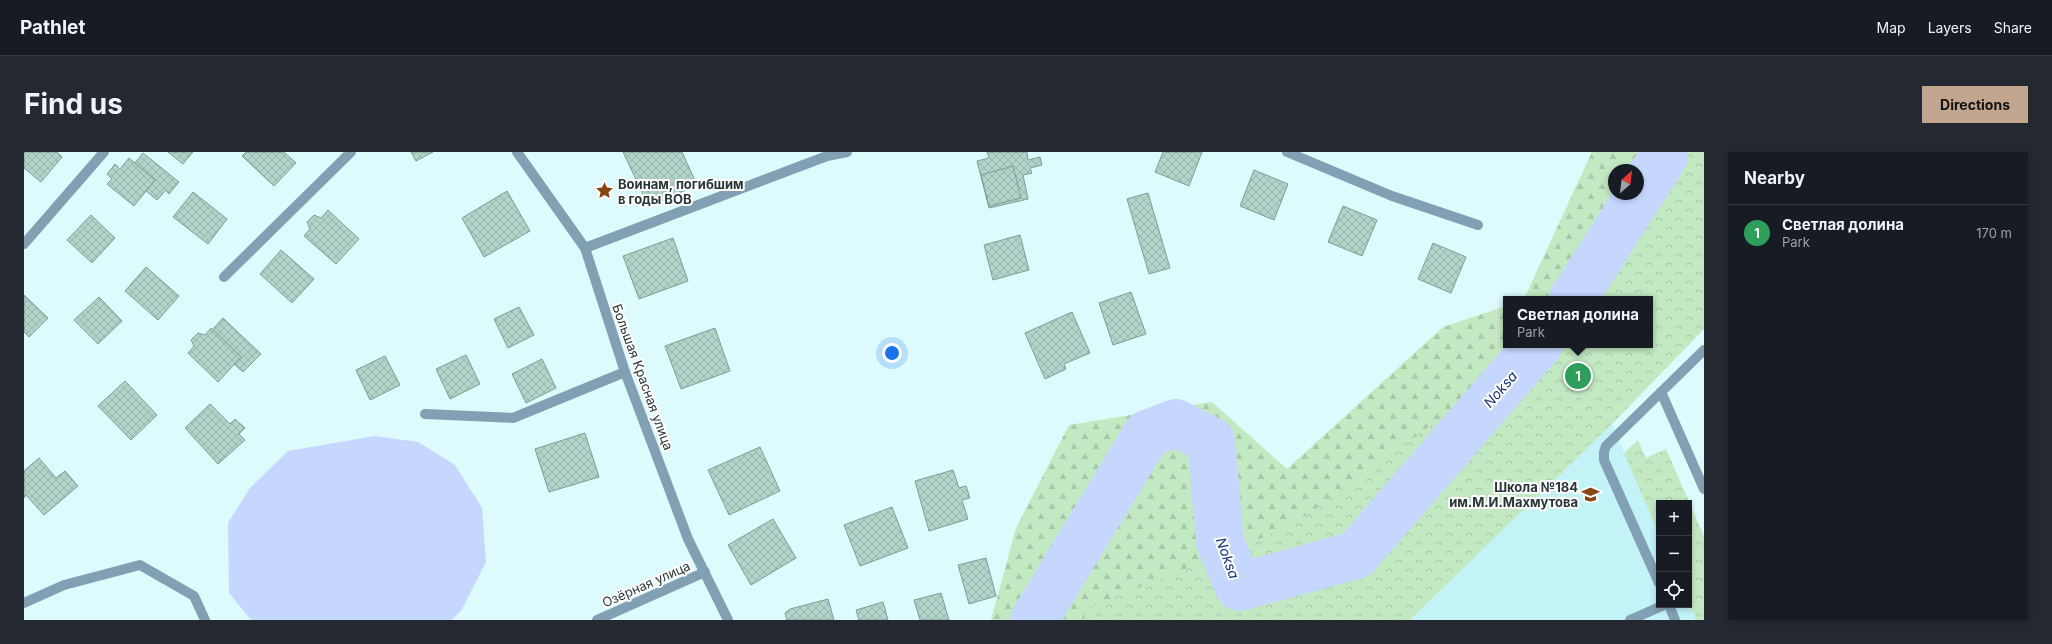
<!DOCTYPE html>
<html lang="en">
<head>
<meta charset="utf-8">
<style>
	body { margin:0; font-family:Inter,sans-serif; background:#242831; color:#f1f3f6 }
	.controls { position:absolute; right:12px; bottom:12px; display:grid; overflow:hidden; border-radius:0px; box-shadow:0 2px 6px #0003 }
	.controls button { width:36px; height:36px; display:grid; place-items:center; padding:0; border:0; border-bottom:1px solid #363941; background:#171b24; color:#f1f3f6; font:20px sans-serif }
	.compass { position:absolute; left:1584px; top:12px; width:36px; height:36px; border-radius:50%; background:#171b24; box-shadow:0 2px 6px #0003; rotate:28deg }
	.you { position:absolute; left:868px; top:201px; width:14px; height:14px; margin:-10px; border:3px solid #fff; border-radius:50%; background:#1a73e8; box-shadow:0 0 0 6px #1a73e833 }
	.badge { display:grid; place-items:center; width:26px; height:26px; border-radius:50%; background:#c1a58f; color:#fff; font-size:13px; font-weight:700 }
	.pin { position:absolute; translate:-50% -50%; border:2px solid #fff; box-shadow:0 1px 4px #0006 }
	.popup { position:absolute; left:1479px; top:144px; width:150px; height:52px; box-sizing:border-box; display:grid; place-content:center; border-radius:0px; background:#171b24; filter:drop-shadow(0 1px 3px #0005); font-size:13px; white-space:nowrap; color:#9ea1a6 }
	.popup b { font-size:15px; color:#f1f3f6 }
	.popup::after { content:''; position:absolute; left:50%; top:100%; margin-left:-8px; border:8px solid transparent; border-top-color:#171b24 }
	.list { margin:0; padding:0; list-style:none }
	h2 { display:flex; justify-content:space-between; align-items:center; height:52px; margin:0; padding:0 16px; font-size:17px }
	h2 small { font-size:13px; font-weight:400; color:#9ea1a6 }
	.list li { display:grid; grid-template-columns:26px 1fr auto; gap:12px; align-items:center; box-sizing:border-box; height:56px; padding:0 16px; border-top:1px solid #363941 }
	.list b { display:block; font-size:15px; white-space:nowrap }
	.list p { margin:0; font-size:13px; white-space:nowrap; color:#9ea1a6 }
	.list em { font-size:13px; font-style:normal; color:#9ea1a6 }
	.icon { flex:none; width:22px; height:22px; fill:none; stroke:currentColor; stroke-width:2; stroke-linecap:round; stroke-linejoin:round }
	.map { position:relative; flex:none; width:1680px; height:468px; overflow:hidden; border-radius:0px }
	header { display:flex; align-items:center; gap:24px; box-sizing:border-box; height:56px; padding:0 20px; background:#171b24; border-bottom:1px solid #363941 }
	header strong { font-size:19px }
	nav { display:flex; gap:22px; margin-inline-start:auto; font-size:14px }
	.intro { display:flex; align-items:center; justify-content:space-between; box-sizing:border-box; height:96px; padding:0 24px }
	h1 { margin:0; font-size:28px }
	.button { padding:10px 18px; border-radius:0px; background:#c1a58f; color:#111; font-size:14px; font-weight:700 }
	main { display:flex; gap:24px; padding:0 24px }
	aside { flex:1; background:#171b24; border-radius:0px; box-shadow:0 2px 6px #0003 }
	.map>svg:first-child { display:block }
</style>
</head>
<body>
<header>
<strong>Pathlet</strong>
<nav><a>Map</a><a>Layers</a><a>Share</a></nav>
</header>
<div class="intro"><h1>Find us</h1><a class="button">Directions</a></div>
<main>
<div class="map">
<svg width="1680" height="468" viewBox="0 0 1680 468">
	<defs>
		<pattern id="forest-firs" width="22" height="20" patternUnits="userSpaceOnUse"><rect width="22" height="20" fill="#c3e9c2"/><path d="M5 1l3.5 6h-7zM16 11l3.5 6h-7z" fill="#a8c8a7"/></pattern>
		<pattern id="park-crowns" width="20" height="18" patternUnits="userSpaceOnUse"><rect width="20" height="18" fill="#c3e9c2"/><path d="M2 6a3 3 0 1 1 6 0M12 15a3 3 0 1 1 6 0" fill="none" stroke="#a8c8a7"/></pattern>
		<pattern id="building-cross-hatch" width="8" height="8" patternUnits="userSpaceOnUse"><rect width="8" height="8" fill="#b2d3c9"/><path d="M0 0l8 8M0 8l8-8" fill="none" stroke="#99b6ad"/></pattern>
	</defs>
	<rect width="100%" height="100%" fill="#ddfafd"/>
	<!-- built -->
	<polygon fill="#c3f2f7" points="1588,272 1635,382 1635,453 1665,453 1665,451 1672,468 1386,468"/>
	<!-- forest -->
	<g fill="url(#forest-firs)" fill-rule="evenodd">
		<path d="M 1568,0 L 1654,0 L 1624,147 L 1500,147 ZM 1590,18 L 1614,18 L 1614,42 L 1590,42 Z"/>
		<polygon points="1482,154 1482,193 1597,193 1351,468 967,468 992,376 1045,273 1188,250 1263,317 1419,175"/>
	</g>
	<!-- park -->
	<g fill="url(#park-crowns)">
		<polygon points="1647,0 1680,0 1680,177 1588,272 1386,468 1060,468 1062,457 1267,374 1518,193 1626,193 1626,147 1560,147 1649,9"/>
		<polygon points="1614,288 1622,306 1642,297 1680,384 1680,468 1672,468 1665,451 1665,351 1635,351 1635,382 1600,301"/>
	</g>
	<!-- water -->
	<polygon fill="#c5d7fe" points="351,284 394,290 431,313 458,356 462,410 437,459 427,468 227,468 205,441 204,371 226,336 264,299"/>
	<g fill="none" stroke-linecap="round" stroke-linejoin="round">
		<!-- river -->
		<g stroke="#c5d7fe" stroke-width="48">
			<polyline points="1549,147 1640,4 1639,0"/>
			<polyline points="1010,468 1123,282 1152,271 1187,289 1196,390 1215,435 1332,403 1514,193"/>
		</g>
	</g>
	<!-- building -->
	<g fill="url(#building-cross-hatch)" stroke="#7d9e94">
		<polygon points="0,0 33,0 38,5 17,30 0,16"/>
		<polygon points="144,0 169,0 159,12"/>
		<polygon points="222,0 260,0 272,11 250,34 218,4"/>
		<polygon points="387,0 409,0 392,9"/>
		<polygon points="599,0 658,0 673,33 625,55"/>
		<polygon points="963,0 1003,0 1004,8 1016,5 1018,13 1006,16 1008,21 999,23 1004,47 965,56 953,9 965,6"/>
		<polygon points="1139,0 1178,0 1165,34 1131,20"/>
		<polygon points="119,1 155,30 145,42 142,38 133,48 122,39 131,28 111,11"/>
		<polygon points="105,6 131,28 110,54 83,32 88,27 83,22 91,12 96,17"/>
		<polygon points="989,14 997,46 965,54 957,23"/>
		<polygon points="1230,18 1264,32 1250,68 1216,54"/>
		<polygon points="483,39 506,79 460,105 438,66"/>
		<polygon points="169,40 203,67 184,92 149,65"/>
		<polygon points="1124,41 1146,116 1125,122 1103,47"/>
		<polygon points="1319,54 1353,68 1338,104 1304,90"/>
		<polygon points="304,58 335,87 312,112 280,84 286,77 283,70 290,63 297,66"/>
		<polygon points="67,63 91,86 68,111 43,88"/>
		<polygon points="996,83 1005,118 969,128 960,93"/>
		<polygon points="649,86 664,129 615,147 599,104"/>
		<polygon points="1409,91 1442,105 1427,141 1394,127"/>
		<polygon points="257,98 290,127 268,151 236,122"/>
		<polygon points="122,115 155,144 134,168 101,139"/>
		<polygon points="1107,140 1122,182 1089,193 1075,151"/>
		<polygon points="0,143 24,166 5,185 0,180"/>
		<polygon points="75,145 98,169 74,192 50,168"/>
		<polygon points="495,155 510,183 484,196 470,167"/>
		<polygon points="1048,160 1066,201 1040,212 1042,217 1021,227 1001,181"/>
		<polygon points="199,166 237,202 219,220 210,212 217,205 188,178"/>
		<polygon points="187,176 217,205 194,230 164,201 170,194 167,188 174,181 181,183"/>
		<polygon points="691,176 706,219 657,237 641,194"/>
		<polygon points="442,203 456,232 426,247 412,217"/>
		<polygon points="361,204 376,233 346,248 332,218"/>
		<polygon points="518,207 532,236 502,251 488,222"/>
		<polygon points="101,229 133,263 107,288 74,254"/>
		<polygon points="186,252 206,272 211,267 221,276 215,282 221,288 194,312 161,276"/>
		<polygon points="561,281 575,325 525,340 511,297"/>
		<polygon points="736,295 756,339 705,363 684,318"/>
		<polygon points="15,306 32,326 41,319 54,334 20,363 2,343 0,346 0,319"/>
		<polygon points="929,318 935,336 942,334 946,346 938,348 944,367 905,379 891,329"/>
		<polygon points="868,355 884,396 836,414 820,373"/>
		<polygon points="749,367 772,406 727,433 704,393"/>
		<polygon points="962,406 972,444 945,452 934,413"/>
		<polygon points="917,441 925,468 896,468 890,448"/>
		<polygon points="804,447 810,468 763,468 761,461 766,457"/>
		<polygon points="859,450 864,468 835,468 832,458"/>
	</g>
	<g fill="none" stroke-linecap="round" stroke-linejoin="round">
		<!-- service -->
		<g stroke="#82a0b3" stroke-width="10">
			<polyline points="1263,0 1368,44 1454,73"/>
			<polyline points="0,92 80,0"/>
			<polyline points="561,96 803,4 823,0"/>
			<polyline points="200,125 327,0"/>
			<polyline points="1637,240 1680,337"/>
			<polyline points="401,262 489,266 601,220"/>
			<polyline points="1635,431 1580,308 1580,300 1582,294 1680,198"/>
			<polyline points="1645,453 1651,468"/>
			<polyline points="1606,468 1640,453"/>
		</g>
		<!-- minor -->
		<g stroke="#82a0b3" stroke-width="10">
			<polyline points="493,0 561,96 601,220 664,387 704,468"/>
			<polyline points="0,451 40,433 116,413 170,444 181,468"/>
			<polyline points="573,468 681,420"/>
		</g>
	</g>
	<!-- icons -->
	<defs>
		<symbol id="sight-bare" viewBox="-9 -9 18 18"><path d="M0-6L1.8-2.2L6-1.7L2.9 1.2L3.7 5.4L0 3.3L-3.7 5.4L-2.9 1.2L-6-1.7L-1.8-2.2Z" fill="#874511" stroke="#fff" stroke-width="2.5" paint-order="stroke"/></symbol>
		<symbol id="school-bare" viewBox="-9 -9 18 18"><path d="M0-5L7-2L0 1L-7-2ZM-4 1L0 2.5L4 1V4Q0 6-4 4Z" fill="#874511" stroke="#fff" stroke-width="2.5" paint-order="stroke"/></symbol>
	</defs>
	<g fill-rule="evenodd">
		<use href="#sight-bare" x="568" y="26" width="25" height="25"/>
		<use href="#school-bare" x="1554" y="330" width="25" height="25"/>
	</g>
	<g text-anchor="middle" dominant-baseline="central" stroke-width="4" stroke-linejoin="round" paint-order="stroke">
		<!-- poi labels -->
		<g font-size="13" font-weight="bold" fill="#283638" stroke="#fff" text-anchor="start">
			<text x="594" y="32">Воинам, погибшим<tspan x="594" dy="15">в годы ВОВ</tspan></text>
			<text x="1554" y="335" text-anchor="end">Школа №184<tspan x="1554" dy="15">им.М.И.Махмутова</tspan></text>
		</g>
		<!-- street labels -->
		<g font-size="13" fill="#283638" stroke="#fff">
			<text transform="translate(619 225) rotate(70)">Большая Красная улица</text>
			<text transform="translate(622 432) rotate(-24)">Озёрная улица</text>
		</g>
		<!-- water labels -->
		<g font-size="14" font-style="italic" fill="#183178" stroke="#fff">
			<text transform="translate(1476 237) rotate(-49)">Noksa</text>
			<text transform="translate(1204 406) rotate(70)">Noksa</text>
		</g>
	</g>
</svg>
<div class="controls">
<button>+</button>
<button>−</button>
<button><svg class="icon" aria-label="locate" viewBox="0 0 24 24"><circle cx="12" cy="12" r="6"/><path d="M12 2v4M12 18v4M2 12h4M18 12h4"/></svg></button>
</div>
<svg class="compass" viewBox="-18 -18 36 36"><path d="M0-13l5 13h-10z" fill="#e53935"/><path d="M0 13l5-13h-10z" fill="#9ea1a6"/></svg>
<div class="you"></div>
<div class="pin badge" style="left:1554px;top:224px;background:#2e9e5b">1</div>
<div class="popup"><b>Светлая долина</b>Park</div>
</div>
<aside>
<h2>Nearby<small></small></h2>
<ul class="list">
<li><span class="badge" style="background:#2e9e5b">1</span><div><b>Светлая долина</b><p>Park</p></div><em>170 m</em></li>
</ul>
</aside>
</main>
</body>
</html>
